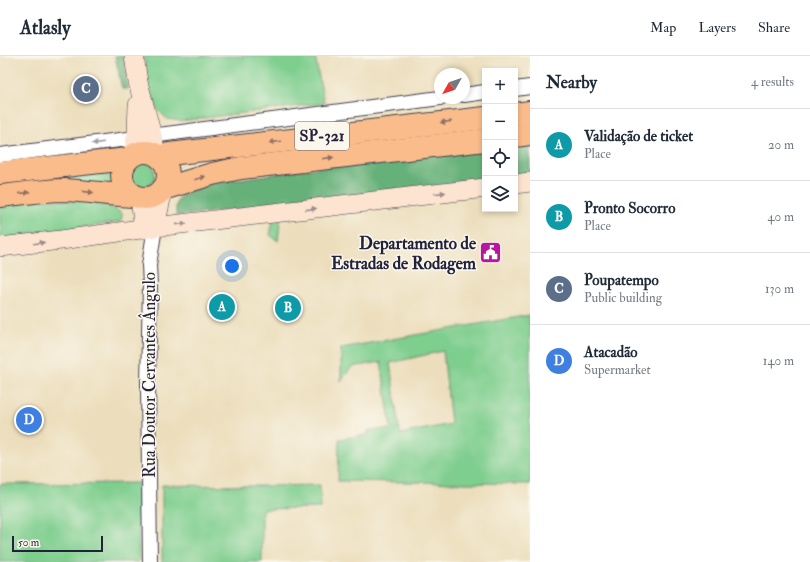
<!DOCTYPE html>
<html lang="en">
<head>
<meta charset="utf-8">
<style>
	body { margin:0; font-family:"IM FELL Double Pica",serif; background:#f2f2f3; color:#1f2937 }
	.controls { position:absolute; right:12px; top:12px; display:grid; overflow:hidden; border-radius:0px; box-shadow:0 2px 6px #0003 }
	.controls button { width:36px; height:36px; display:grid; place-items:center; padding:0; border:0; border-bottom:1px solid #e0e1e3; background:#fff; color:#1f2937; font:20px sans-serif }
	.compass { position:absolute; left:434px; top:12px; width:36px; height:36px; border-radius:50%; background:#fff; box-shadow:0 2px 6px #0003; rotate:230deg }
	.scale { position:absolute; left:12px; bottom:10px; width:91px; box-sizing:border-box; padding-left:4px; border:2px solid #22223b; border-top:0; font-size:11px; line-height:14px; white-space:nowrap; color:#22223b; -webkit-text-stroke:3px #fbf7ec; paint-order:stroke }
	.you { position:absolute; left:232px; top:210px; width:14px; height:14px; margin:-10px; border:3px solid #fff; border-radius:50%; background:#1a73e8; box-shadow:0 0 0 6px #1a73e833 }
	.badge { display:grid; place-items:center; width:26px; height:26px; border-radius:50%; background:#b5179e; color:#fff; font-size:13px; font-weight:700 }
	.pin { position:absolute; translate:-50% -50%; border:2px solid #fff; box-shadow:0 1px 4px #0006 }
	.list { margin:0; padding:0; list-style:none }
	h2 { display:flex; justify-content:space-between; align-items:center; height:52px; margin:0; padding:0 16px; font-size:17px }
	h2 small { font-size:13px; font-weight:400; color:#747a83 }
	.list li { display:grid; grid-template-columns:26px 1fr auto; gap:12px; align-items:center; box-sizing:border-box; height:72px; padding:0 16px; border-top:1px solid #e0e1e3 }
	.list b { display:block; font-size:15px; white-space:nowrap }
	.list p { margin:0; font-size:13px; white-space:nowrap; color:#747a83 }
	.list em { font-size:13px; font-style:normal; color:#747a83 }
	.icon { flex:none; width:22px; height:22px; fill:none; stroke:currentColor; stroke-width:2; stroke-linecap:round; stroke-linejoin:round }
	.map { position:relative; flex:none; width:530px; height:506px; overflow:hidden }
	header { display:flex; align-items:center; gap:24px; box-sizing:border-box; height:56px; padding:0 20px; background:#fff; border-bottom:1px solid #e0e1e3 }
	header strong { font-size:19px }
	nav { display:flex; gap:22px; margin-inline-start:auto; font-size:14px }
	main { display:flex }
	aside { flex:1; background:#fff }
	.map>svg:first-child { display:block }
</style>
</head>
<body>
<header>
<strong>Atlasly</strong>
<nav><a>Map</a><a>Layers</a><a>Share</a></nav>
</header>
<main>
<div class="map">
<svg width="530" height="506" viewBox="0 0 530 506">
	<rect width="100%" height="100%" fill="#fbf7ec"/>
	<filter id="ink" filterUnits="userSpaceOnUse"><feTurbulence type="fractalNoise" baseFrequency=".025" numOctaves="2"/><feDisplacementMap in="SourceGraphic" scale="8" xChannelSelector="R" yChannelSelector="G"/><feConvolveMatrix kernelMatrix="1 2 1 2 8 2 1 2 1" color-interpolation-filters="sRGB"/></filter>
	<filter id="wash" filterUnits="userSpaceOnUse"><feTurbulence type="fractalNoise" baseFrequency=".012" numOctaves="4" result="noise"/><feDisplacementMap in="SourceGraphic" scale="16" xChannelSelector="R" yChannelSelector="G"/><feGaussianBlur stdDeviation="0.9" result="paint"/><feColorMatrix in="noise" values="0 0 0 0 0 0 0 0 0 0 0 0 0 0 0 0 0 1.4 0 .05"/><feComposite in="paint" operator="in"/></filter>
	<g filter="url(#wash)">
		<rect width="100%" height="100%" fill="#ecdebc"/>
		<!-- green -->
		<g fill="#7ece8e" stroke="#507864" fill-rule="evenodd">
			<polygon points="144,0 315,0 324,47 181,65 167,63 156,52 147,23"/>
			<circle cx="141" cy="118" r="14"/>
			<polygon points="117,109 116,118 118,131 55,124 0,128 0,122"/>
			<polygon points="48,143 90,146 107,149 122,157 122,161 120,166 0,183 0,147"/>
			<polygon points="281,158 278,185 270,179 274,159"/>
			<path d="M 530,259 L 530,428 L 338,425 L 339,383 L 368,379 L 368,374 L 391,373 L 381,306 L 352,311 L 341,325 L 341,292 ZM 443,295 L 451,368 L 400,378 L 390,307 Z"/>
			<polygon points="138,427 139,506 0,506 0,428"/>
			<polygon points="162,429 262,430 320,429 321,452 262,453 262,506 162,506"/>
		</g>
		<!-- forest -->
		<g fill="#66b179" stroke="#446a5a">
			<polygon points="115,0 124,0 128,33 122,33"/>
			<polygon points="530,83 530,121 515,123 515,85"/>
			<path d="M 485,88 L 485,126 L 176,160 C 176,154 175,147 179,142 C 183,136 204,130 211,127 Z"/>
		</g>
	</g>
	<g filter="url(#ink)">
		<g fill="none" stroke-linecap="round" stroke-linejoin="round">
			<defs>
				<g id="street">
					<polyline points="515,33 530,31"/>
					<polyline points="464,39 485,36"/>
					<polyline points="0,99 136,82 440,42"/>
					<polyline points="150,506 148,328 150,229 149,209 155,171"/>
				</g>
				<g id="secondary">
					<polyline points="134,0 138,26 152,80 156,98"/>
					<polyline points="133,99 137,77 138,49"/>
					<polyline points="515,128 530,126"/>
					<polyline points="140,142 144,173"/>
					<polyline points="155,171 163,133"/>
					<polyline points="0,191 61,184 155,171 485,132"/>
				</g>
				<g id="primary">
					<polyline points="515,58 530,56"/>
					<polyline points="515,80 530,78"/>
					<circle cx="145" cy="119" r="23"/>
					<polyline points="159,101 169,98 485,62"/>
					<polyline points="0,117 128,103"/>
					<polyline points="163,133 212,118 241,112 485,84"/>
					<path d="M 0,140 C 21,138 43,134 64,134 C 88,135 111,139 135,140"/>
				</g>
			</defs>
			<!-- street casing -->
			<use href="#street" stroke="#403e4e" stroke-width="16"/>
			<!-- secondary casing -->
			<use href="#secondary" stroke="#403e4e" stroke-width="20"/>
			<!-- primary casing -->
			<use href="#primary" stroke="#403e4e" stroke-width="24"/>
			<!-- street -->
			<use href="#street" stroke="#fff" stroke-width="14"/>
			<!-- secondary -->
			<use href="#secondary" stroke="#fde4d1" stroke-width="19"/>
			<!-- primary -->
			<use href="#primary" stroke="#fabc8b" stroke-width="22"/>
		</g>
		<!-- one-way arrows -->
		<defs><path id="oneway-solid" d="M-6-.8H1V-3.2L6.5 0L1 3.2V.8H-6Z"/></defs>
		<g fill="#8e6f63">
			<use href="#oneway-solid" transform="translate(446 66) rotate(173)"/>
			<use href="#oneway-solid" transform="translate(275 86) rotate(173)"/>
			<use href="#oneway-solid" transform="translate(328 102) rotate(-7)"/>
			<use href="#oneway-solid" transform="translate(200 122) rotate(-17)"/>
			<use href="#oneway-solid" transform="translate(88 136) rotate(6)"/>
			<use href="#oneway-solid" transform="translate(24 137) rotate(-6)"/>
		</g>
		<use fill="#9c9ca7" href="#oneway-solid" transform="translate(98 87) rotate(173)"/>
		<g fill="#9a8d8e">
			<use href="#oneway-solid" transform="translate(440 137) rotate(-7)"/>
			<use href="#oneway-solid" transform="translate(311 153) rotate(-7)"/>
			<use href="#oneway-solid" transform="translate(181 168) rotate(-6)"/>
			<use href="#oneway-solid" transform="translate(39 187) rotate(-7)"/>
		</g>
	</g>
	<!-- icons -->
	<defs>
		<symbol id="civic-square" viewBox="-11 -11 22 22"><rect x="-9" y="-9" width="18" height="18" rx="4" fill="#b5179e" stroke="#fbf7ec"/><path d="M-.6-6.5H3V-4.5H.6V-3L4-1V1h2V6H-6V1h2V-1L-.6-3ZM-1.2 2.5V6h2.4V2.5Z" fill="#fff"/></symbol>
	</defs>
	<g fill-rule="evenodd">
		<use href="#civic-square" x="478" y="184" width="25" height="25"/>
	</g>
	<g text-anchor="middle" dominant-baseline="central" stroke-width="3" stroke-linejoin="round" paint-order="stroke">
		<!-- shield labels -->
		<rect fill="#fbf7ec" stroke="#636270" stroke-width="1" x="295" y="66" width="54" height="28" rx="3"/>
		<g font-size="16" font-weight="bold" fill="#22223b">
			<text x="322" y="80">SP-321</text>
		</g>
		<!-- poi labels -->
		<g font-size="17" font-weight="bold" fill="#22223b" stroke="#fbf7ec" text-anchor="end">
			<text x="476" y="187">Departamento de<tspan x="476" dy="20">Estradas de Rodagem</tspan></text>
		</g>
		<!-- street labels -->
		<g font-size="17" fill="#22223b" stroke="#fbf7ec">
			<text transform="translate(149 319) rotate(-90)">Rua Doutor Cervantes Ângulo</text>
		</g>
	</g>
</svg>
<div class="controls">
<button>+</button>
<button>−</button>
<button><svg class="icon" aria-label="locate" viewBox="0 0 24 24"><circle cx="12" cy="12" r="6"/><path d="M12 2v4M12 18v4M2 12h4M18 12h4"/></svg></button>
<button><svg class="icon" aria-label="layers" viewBox="0 0 24 24"><path d="M12 4l9 5-9 5-9-5zM3 14l9 5 9-5"/></svg></button>
</div>
<svg class="compass" viewBox="-18 -18 36 36"><path d="M0-13l5 13h-10z" fill="#e53935"/><path d="M0 13l5-13h-10z" fill="#747a83"/></svg>
<div class="scale">50 m</div>
<div class="you"></div>
<div class="pin badge" style="left:222px;top:251px;background:#0f9aa8">A</div>
<div class="pin badge" style="left:288px;top:252px;background:#0f9aa8">B</div>
<div class="pin badge" style="left:86px;top:33px;background:#5c6f8a">C</div>
<div class="pin badge" style="left:29px;top:364px;background:#3f7fe0">D</div>
</div>
<aside>
<h2>Nearby<small>4 results</small></h2>
<ul class="list">
<li><span class="badge" style="background:#0f9aa8">A</span><div><b>Validação de ticket</b><p>Place</p></div><em>20 m</em></li>
<li><span class="badge" style="background:#0f9aa8">B</span><div><b>Pronto Socorro</b><p>Place</p></div><em>40 m</em></li>
<li><span class="badge" style="background:#5c6f8a">C</span><div><b>Poupatempo</b><p>Public building</p></div><em>130 m</em></li>
<li><span class="badge" style="background:#3f7fe0">D</span><div><b>Atacadão</b><p>Supermarket</p></div><em>140 m</em></li>
</ul>
</aside>
</main>
</body>
</html>
